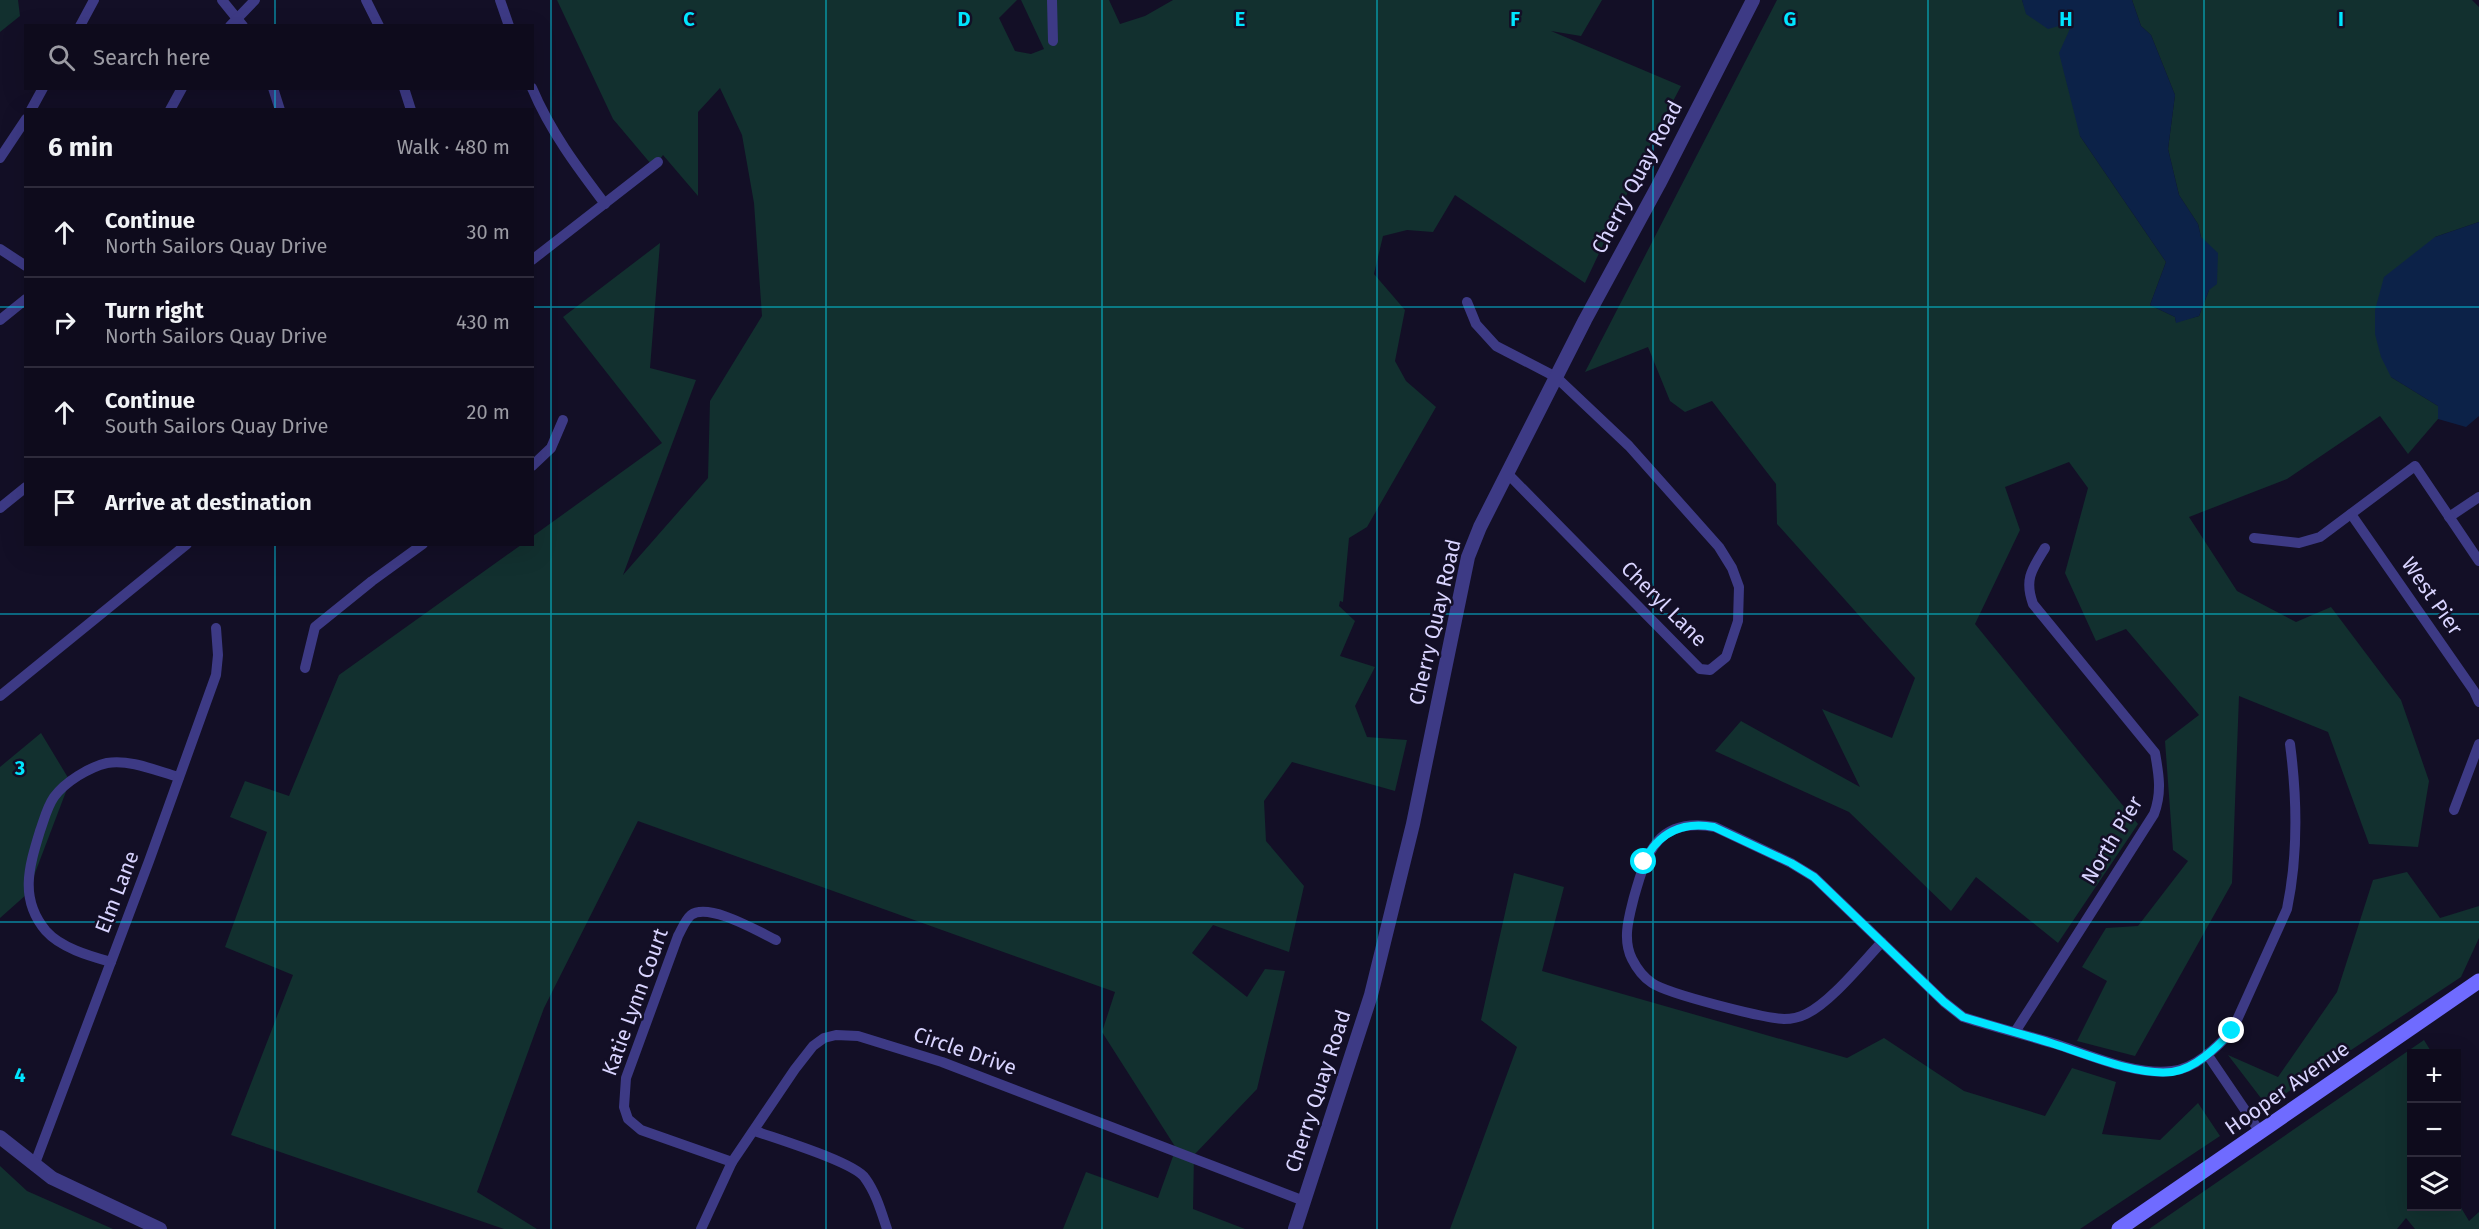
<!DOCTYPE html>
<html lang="en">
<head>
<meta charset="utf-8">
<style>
	body { margin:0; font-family:"Fira Sans",sans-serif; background:#171425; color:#f1f3f6 }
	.controls { position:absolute; right:18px; bottom:18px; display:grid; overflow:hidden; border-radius:0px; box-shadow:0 6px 24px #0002 }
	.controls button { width:54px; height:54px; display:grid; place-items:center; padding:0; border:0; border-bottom:2px solid #2e2b3b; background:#0e0b1c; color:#f1f3f6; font:30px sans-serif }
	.stop { position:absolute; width:18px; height:18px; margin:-14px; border:4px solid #00e5ff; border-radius:50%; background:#fff }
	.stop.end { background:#00e5ff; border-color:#fff; box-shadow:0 2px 6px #0008 }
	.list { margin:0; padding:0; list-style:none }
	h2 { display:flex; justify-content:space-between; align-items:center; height:78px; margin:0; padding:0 24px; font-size:26px }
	h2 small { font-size:20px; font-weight:400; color:#9b9ba3 }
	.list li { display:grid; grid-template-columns:39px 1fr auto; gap:18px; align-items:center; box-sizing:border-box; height:90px; padding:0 24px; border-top:2px solid #2e2b3b }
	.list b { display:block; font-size:22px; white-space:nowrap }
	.list p { margin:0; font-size:20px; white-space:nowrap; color:#9b9ba3 }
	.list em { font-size:20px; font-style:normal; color:#9b9ba3 }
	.icon { flex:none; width:33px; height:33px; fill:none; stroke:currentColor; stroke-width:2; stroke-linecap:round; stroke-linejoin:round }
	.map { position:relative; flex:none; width:2479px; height:1229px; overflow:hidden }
	.search { position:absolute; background:#0e0b1c; box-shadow:0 6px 24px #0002; left:24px; top:24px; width:510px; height:66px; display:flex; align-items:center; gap:15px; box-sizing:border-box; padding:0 21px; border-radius:0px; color:#9b9ba3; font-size:22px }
	.panel { position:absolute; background:#0e0b1c; box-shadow:0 6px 24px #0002; left:24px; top:108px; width:510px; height:438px; border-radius:0px }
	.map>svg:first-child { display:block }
</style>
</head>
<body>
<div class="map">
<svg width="2479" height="1229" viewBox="0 0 2479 1229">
	<rect width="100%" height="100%" fill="#130f26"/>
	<!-- green -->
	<g fill="#12302f">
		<polygon points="0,0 18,0 20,16 0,32"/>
		<polygon points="557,0 1017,0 999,18 1015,51 1031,54 1044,49 1021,0 1109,0 1120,24 1145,16 1173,0 1602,0 1581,36 1551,31 1681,86 1652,141 1585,283 1455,195 1433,232 1407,230 1383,236 1374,274 1405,310 1395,361 1406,381 1436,407 1367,527 1349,538 1343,602 1340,601 1339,606 1355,621 1340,656 1375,667 1355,706 1367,737 1407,740 1395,791 1292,762 1264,801 1266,841 1304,886 1289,952 1213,925 1192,953 1247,997 1265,969 1285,971 1257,1089 1194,1155 1193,1209 1245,1229 1063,1229 1086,1172 1158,1198 1176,1148 1102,1032 1115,992 638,821 544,1008 477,1192 537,1229 504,1229 231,1135 293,975 225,947 267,832 230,817 245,781 289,796 339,675 521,545 532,544 533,536 662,443 563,317 660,243 650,368 696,380 623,575 708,478 710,401 762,316 754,203 742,135 720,88 698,112 698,196 663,155 658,162 651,164 613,119"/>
		<polygon points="1777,0 2022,0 2027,14 2074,22 2080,136 2166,262 2150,305 2175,317 2176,322 2199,316 2209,290 2201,237 2198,224 2179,195 2168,149 2175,95 2151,35 2141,26 2132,0 2472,0 2479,7 2479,222 2435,237 2391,377 2438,406 2438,419 2408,454 2380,416 2287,479 2189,517 2237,591 2296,622 2331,607 2401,700 2429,781 2418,847 2369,844 2328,732 2239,696 2232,883 2135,1056 2077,1041 2107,981 2082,967 2106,928 2138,926 2188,861 2173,850 2165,741 2199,715 2126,629 2096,641 2065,573 2088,488 2069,462 2005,487 2020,530 1975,624 2138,824 2058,943 1976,877 1951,911 1849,812 1715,751 1741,721 1860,787 1822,709 1892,738 1915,678 1777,524 1776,484 1712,401 1685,412 1670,401 1648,347 1585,372"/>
		<polygon points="41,733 70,781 27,894 0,918 0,767"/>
		<polygon points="2407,872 2440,918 2479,906 2479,938 2461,977 2267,1106 2228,1055 2278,1077 2337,992 2373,880"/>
		<polygon points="1514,873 1564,887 1542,971 1847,1058 1884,1038 1964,1091 2045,1116 2072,1068 2116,1082 2102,1134 2160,1140 2198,1103 2220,1136 2080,1229 1450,1229 1517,1047 1481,1020"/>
		<polygon points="2424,1040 2432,1053 2412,1054 2412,1206 2456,1206 2457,1201 2469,1221 2479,1212 2479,1229 2415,1229 2406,1218 2397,1229 2149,1229"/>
		<polygon points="0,1166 27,1191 113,1229 0,1229"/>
	</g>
	<!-- water -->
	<g fill="#0c2248">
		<polygon points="2022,0 2132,0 2141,26 2151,35 2175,95 2168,149 2179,195 2198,224 2201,237 2218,253 2217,284 2209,290 2199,316 2176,323 2175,317 2150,305 2166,262 2080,136 2059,53 2073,22 2048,29 2026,14"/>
		<polygon points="2479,222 2479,416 2466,427 2438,419 2438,406 2391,377 2381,357 2375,334 2375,310 2384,277 2435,237"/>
	</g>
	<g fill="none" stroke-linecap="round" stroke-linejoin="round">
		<!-- minor -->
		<g stroke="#3d3a85" stroke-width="10">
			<polyline points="222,0 243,26"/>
			<polyline points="366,0 379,26"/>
			<polyline points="500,0 509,26"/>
			<polyline points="1052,0 1053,41"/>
			<polyline points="80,26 94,0"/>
			<polyline points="230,26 255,0"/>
			<polyline points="273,88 280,110"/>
			<polyline points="404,88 411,110"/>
			<path d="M 532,88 C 550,131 577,167 605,204"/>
			<polyline points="31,110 43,88"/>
			<polyline points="170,110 182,88"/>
			<polyline points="0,158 26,119"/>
			<polyline points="0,249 26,266"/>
			<polyline points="532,260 658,162"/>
			<polyline points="1467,302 1476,324 1496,346 1556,377 1629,446 1719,547 1732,568 1739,587 1738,621 1726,657 1710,670 1700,669 1508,474"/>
			<polyline points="0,320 26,299"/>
			<polyline points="532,466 551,448 563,420"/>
			<polyline points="0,508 26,487"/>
			<polyline points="2351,514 2474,691 2479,702"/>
			<polyline points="2449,517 2479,497"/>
			<polyline points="2254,538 2299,543 2320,537 2415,466 2479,561"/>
			<polyline points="305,668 315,627 372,581 423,544"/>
			<polyline points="0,696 187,544"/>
			<polyline points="2454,810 2479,744"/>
			<path d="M 1882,942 C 1862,963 1831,1002 1806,1014 C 1800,1017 1790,1019 1784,1019 C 1763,1018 1668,994 1652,983 C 1643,977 1637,969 1632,959 C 1622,939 1629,917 1634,897 C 1647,851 1658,817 1715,827 L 1791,863 L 1814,877 L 1944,1002 L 1963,1017 C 1994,1027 2025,1035 2056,1044 C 2089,1055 2137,1076 2172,1071 C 2195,1069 2217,1047 2232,1031 L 2287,909 C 2298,856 2297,797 2290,744"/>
			<path d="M 111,962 C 90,956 61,948 46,931 C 19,899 29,867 40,831 C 44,820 47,807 54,797 C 65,782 89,767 107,763 C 130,759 157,771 179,777"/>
			<path d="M 2015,1032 L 2154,814 C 2162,793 2159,775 2155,753 L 2033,604 C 2024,579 2032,569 2045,548"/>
			<polyline points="2207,1054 2260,1132"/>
			<path d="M 755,1131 C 777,1139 854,1162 865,1178 C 876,1193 881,1211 887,1229"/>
			<path d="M 732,1162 L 641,1130 L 628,1119 L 624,1107 L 626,1078 L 678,936 C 682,929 685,920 691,915 C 709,902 759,932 776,940"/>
			<polyline points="34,1166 149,861 216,675 218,655 216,628"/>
			<polyline points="701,1229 732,1162 795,1069 813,1046 824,1038 836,1035 858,1036 942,1062 1304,1201"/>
		</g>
		<!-- tertiary -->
		<g stroke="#3d3a85" stroke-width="14">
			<polyline points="0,1137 52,1178 160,1229"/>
			<polyline points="1295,1229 1371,995 1413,824 1468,557 1480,527 1585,320 1659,184 1753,0"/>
		</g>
		<!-- secondary -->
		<polyline stroke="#6f6bff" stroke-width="15" points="2119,1229 2479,981"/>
	</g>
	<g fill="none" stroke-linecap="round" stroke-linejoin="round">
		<!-- route -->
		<path stroke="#00e5ff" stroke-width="8" d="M 1644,862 C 1658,833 1682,821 1714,827 L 1791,863 L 1814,877 L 1944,1002 L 1963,1017 C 1992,1026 2022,1034 2051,1043 C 2086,1054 2136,1076 2172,1072 C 2195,1069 2217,1047 2232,1031"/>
	</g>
	<!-- grid -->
	<path fill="none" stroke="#00e5ff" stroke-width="1.5" stroke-opacity="0.55" d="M 275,0 L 275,26M 551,0 L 551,1229M 826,0 L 826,1229M 1102,0 L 1102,1229M 1377,0 L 1377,1229M 1653,0 L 1653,1229M 1928,0 L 1928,1229M 2204,0 L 2204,1229M 275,88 L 275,110M 0,307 L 26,307M 532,307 L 2479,307M 275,544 L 275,1229M 0,614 L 2479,614M 0,922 L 2479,922"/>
	<g text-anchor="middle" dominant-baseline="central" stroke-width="5" stroke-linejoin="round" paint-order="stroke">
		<!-- street labels -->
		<g font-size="21" fill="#d9d4ff" stroke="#130f26">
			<text transform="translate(1637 177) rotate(-62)">Cherry Quay Road</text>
			<text transform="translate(2432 596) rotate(55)">West Pier</text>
			<text transform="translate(1664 604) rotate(45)">Cheryl Lane</text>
			<text transform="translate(1435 622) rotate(-77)">Cherry Quay Road</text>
			<text transform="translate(2112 840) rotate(-59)">North Pier</text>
			<text transform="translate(117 892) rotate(-69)">Elm Lane</text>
			<text transform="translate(635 1002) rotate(-70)">Katie Lynn Court</text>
			<text transform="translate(965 1051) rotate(19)">Circle Drive</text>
			<text transform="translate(2287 1088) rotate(-35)">Hooper Avenue</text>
			<text transform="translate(1318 1091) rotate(-72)">Cherry Quay Road</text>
		</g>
	</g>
	<g font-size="20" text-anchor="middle" font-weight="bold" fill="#00e5ff" stroke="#130f26" stroke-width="5" stroke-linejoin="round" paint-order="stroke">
		<text x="689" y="26">C</text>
		<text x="964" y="26">D</text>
		<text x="1240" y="26">E</text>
		<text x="1515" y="26">F</text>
		<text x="1790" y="26">G</text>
		<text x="2066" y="26">H</text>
		<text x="2341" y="26">I</text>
		<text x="20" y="775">3</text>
		<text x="20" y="1082">4</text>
	</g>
</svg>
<div class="controls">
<button>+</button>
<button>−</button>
<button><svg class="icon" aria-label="layers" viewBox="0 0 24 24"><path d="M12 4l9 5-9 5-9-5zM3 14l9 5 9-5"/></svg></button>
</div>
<div class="stop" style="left:1644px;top:862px"></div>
<div class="stop end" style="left:2232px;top:1031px"></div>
<div class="search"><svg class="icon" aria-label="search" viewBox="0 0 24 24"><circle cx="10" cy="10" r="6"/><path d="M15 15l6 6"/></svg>Search here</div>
<section class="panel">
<h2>6 min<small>Walk · 480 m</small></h2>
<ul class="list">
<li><svg class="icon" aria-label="ahead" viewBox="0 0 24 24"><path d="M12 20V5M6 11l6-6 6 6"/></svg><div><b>Continue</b><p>North Sailors Quay Drive</p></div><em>30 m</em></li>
<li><svg class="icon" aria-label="right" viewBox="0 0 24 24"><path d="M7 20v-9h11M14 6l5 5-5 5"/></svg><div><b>Turn right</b><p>North Sailors Quay Drive</p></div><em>430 m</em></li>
<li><svg class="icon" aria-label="ahead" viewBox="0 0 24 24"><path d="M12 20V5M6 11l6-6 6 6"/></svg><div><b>Continue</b><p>South Sailors Quay Drive</p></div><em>20 m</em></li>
<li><svg class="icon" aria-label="arrive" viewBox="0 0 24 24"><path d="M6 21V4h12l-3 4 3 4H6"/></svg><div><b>Arrive at destination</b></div></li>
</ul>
</section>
</div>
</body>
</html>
